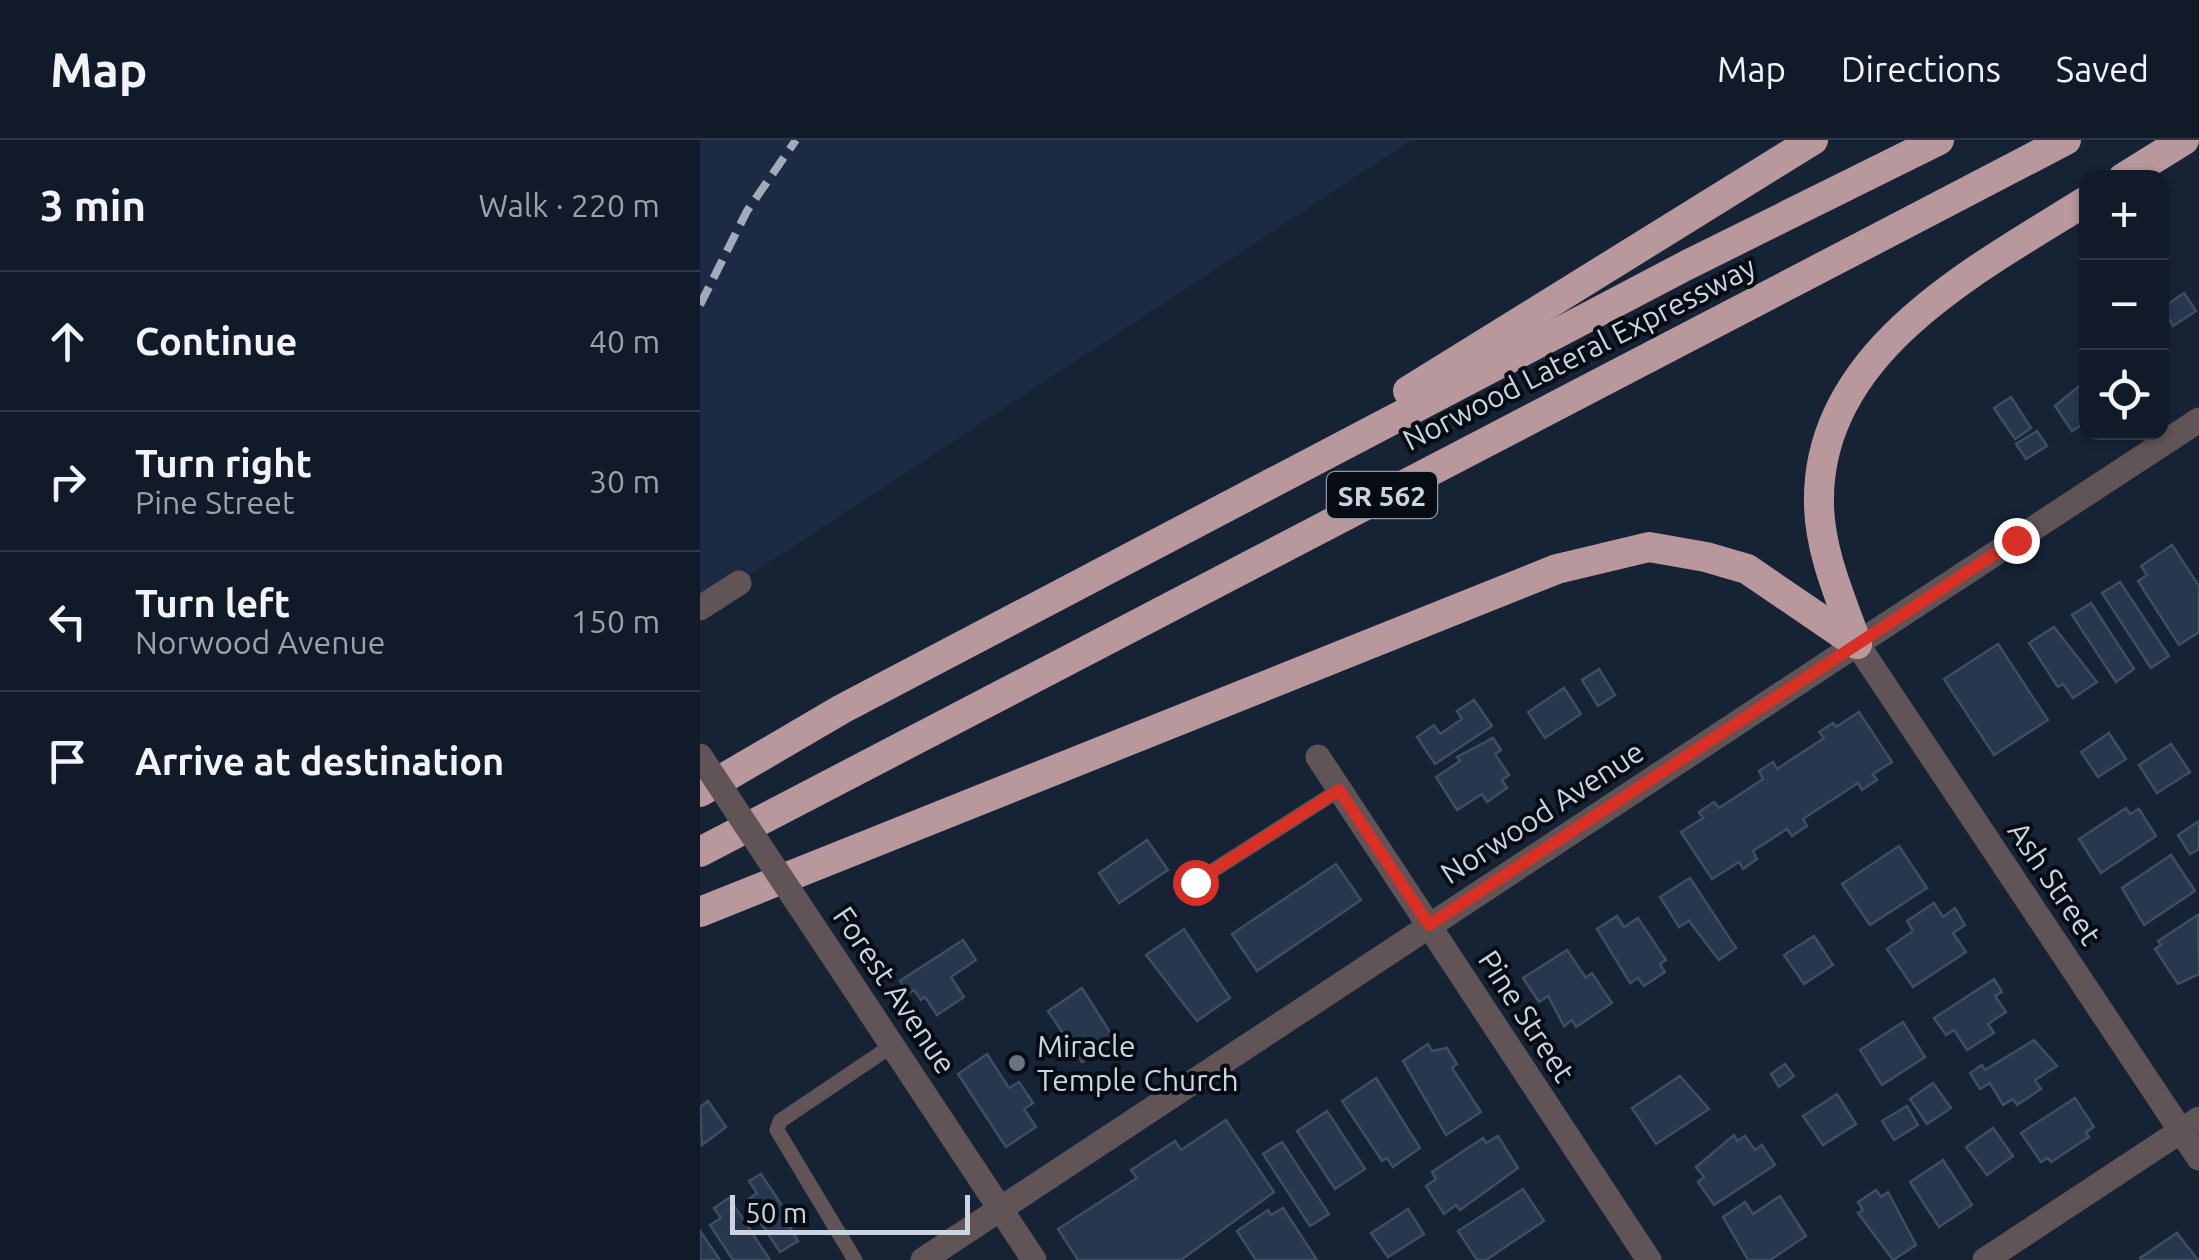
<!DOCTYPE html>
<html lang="en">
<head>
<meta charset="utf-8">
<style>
	body { margin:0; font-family:Ubuntu,sans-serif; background:#1e2734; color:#f1f3f6 }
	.controls { position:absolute; right:30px; top:30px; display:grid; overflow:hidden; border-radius:20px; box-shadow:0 2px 8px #0004 }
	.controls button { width:90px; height:90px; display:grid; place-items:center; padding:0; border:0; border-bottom:2px solid #303845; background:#101a28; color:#f1f3f6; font:50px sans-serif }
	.scale { position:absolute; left:30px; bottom:25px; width:240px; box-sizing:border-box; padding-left:10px; border:5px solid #ccd4e1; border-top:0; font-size:28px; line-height:35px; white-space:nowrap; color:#ccd4e1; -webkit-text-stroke:8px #070c14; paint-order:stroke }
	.stop { position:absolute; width:30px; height:30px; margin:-22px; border:8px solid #d93025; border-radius:50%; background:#fff }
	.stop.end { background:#d93025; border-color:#fff; box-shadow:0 2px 10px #0008 }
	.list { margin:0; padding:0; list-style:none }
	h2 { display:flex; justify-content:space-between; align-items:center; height:130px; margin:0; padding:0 40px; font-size:42px }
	h2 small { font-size:32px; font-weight:400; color:#9ca1a8 }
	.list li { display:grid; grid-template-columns:65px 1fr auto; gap:30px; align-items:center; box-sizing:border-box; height:140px; padding:0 40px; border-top:2px solid #303845 }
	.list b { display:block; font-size:38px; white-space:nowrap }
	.list p { margin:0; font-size:32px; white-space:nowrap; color:#9ca1a8 }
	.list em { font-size:32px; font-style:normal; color:#9ca1a8 }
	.icon { flex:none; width:55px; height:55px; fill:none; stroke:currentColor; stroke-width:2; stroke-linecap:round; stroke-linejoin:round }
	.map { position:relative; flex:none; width:1499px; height:1120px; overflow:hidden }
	header { display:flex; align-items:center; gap:60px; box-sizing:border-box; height:140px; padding:0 50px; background:#101a28; border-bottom:2px solid #303845 }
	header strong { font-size:48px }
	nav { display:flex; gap:55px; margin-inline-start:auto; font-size:35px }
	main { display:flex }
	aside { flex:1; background:#101a28 }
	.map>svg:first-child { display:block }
</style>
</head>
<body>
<header>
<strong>Map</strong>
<nav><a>Map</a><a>Directions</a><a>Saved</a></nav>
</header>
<main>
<aside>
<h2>3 min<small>Walk · 220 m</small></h2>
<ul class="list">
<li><svg class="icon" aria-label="ahead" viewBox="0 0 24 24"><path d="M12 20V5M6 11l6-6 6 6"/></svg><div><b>Continue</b></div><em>40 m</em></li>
<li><svg class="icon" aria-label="right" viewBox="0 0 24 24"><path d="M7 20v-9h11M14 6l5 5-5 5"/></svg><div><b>Turn right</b><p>Pine Street</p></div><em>30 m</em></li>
<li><svg class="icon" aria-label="left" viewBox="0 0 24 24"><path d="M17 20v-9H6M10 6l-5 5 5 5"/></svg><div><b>Turn left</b><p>Norwood Avenue</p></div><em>150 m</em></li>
<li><svg class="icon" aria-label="arrive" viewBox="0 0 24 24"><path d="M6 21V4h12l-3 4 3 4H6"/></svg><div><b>Arrive at destination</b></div></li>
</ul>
</aside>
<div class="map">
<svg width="1499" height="1120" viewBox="0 0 1499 1120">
	<rect width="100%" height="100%" fill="#162335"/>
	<!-- built -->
	<polygon fill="#1c2b43" points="0,0 712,0 0,468"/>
	<!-- building -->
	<g fill="#27374d" stroke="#3f4d62" stroke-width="2.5">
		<polygon points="1484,153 1496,171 1473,186 1462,168"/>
		<polygon points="1384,242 1386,282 1372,291 1355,266"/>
		<polygon points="1311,257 1331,288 1315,299 1294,268"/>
		<polygon points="1337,291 1347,306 1326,319 1316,304"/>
		<polygon points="1472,405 1499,446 1499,492 1479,505 1438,441 1447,435 1441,426"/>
		<polygon points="1420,442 1469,516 1451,528 1402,453"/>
		<polygon points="1391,463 1434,529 1416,542 1372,475"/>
		<polygon points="1354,487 1397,542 1373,558 1363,544 1358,547 1329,503"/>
		<polygon points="1298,504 1348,580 1294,615 1244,539"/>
		<polygon points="899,529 915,555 898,566 882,540"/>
		<polygon points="864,548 881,574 845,598 828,572"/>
		<polygon points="774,560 792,586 735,624 717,597 734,585 740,594 762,579 757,571"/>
		<polygon points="1159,572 1192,622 1173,634 1177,640 1162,650 1158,643 1103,679 1107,686 1092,696 1087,689 1053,711 1057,719 1043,729 1039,722 1012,739 981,692 1003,678 999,672 1014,662 1019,668 1063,639 1059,631 1073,622 1077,629 1124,598 1119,592 1133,583 1136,587"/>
		<polygon points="1409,593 1426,619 1398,637 1381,612"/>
		<polygon points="793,598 801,610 795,614 809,635 802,640 807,648 787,662 782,654 757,670 736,637 760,621 757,617"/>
		<polygon points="1471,604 1490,632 1457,653 1439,625"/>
		<polygon points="1426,668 1430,674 1439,669 1456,696 1401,733 1379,699"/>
		<polygon points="1499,681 1499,709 1490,714 1478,695"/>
		<polygon points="447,700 468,730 419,763 399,733"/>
		<polygon points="1199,706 1227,748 1170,785 1142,744"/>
		<polygon points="1471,715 1495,751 1444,785 1422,748"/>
		<polygon points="636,724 661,760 557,831 532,794"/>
		<polygon points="990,738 1036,808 1019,820 989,781 979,787 960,757"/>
		<polygon points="1234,763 1243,777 1255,768 1265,785 1253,793 1266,812 1213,847 1187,809 1213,791 1207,781"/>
		<polygon points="1498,775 1499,834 1478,844 1455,809 1461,805 1458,801"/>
		<polygon points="917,776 924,787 938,778 966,820 960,824 965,832 944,846 938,838 930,843 897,789"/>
		<polygon points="484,789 530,858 497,881 446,815"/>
		<polygon points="1114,796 1133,825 1104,844 1084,815"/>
		<polygon points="263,800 276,820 251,837 264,857 237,875 225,857 221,860 214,850 208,854 200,841"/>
		<polygon points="867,810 886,838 892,833 912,863 876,887 872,880 864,886 848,856 839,862 823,838"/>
		<polygon points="1294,839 1302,852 1295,856 1306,872 1288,884 1294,893 1267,910 1254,890 1246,895 1234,878"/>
		<polygon points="382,848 415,900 382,922 348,871"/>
		<polygon points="1203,882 1225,917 1182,945 1160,910"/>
		<polygon points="1334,900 1357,926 1335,940 1341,949 1317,965 1313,959 1303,965 1290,943 1280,949 1270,933 1282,925 1285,930"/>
		<polygon points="728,904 732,911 747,908 757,924 752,928 781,972 746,995 703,921"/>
		<polygon points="287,914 309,948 319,942 333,963 324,969 336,987 306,1007 258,934"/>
		<polygon points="1085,924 1094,936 1079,947 1071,934"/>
		<polygon points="980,936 1009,969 956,1004 932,968"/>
		<polygon points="676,938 720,1008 693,1027 687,1018 682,1021 642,961"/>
		<polygon points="1233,943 1251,968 1227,984 1210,959"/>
		<polygon points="1137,954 1156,984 1123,1005 1103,976"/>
		<polygon points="1375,958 1394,987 1386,992 1389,997 1351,1022 1348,1018 1341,1022 1321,993"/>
		<polygon points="8,961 26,987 2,1005 0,967"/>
		<polygon points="1207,966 1218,985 1194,1000 1182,981"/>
		<polygon points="627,971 665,1029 635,1049 597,991"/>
		<polygon points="526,980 574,1052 481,1120 378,1120 358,1089 437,1038 431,1030 475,1001 481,1010"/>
		<polygon points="1293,988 1313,1016 1287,1035 1266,1007"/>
		<polygon points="1034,995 1037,1001 1045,996 1055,1010 1062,1005 1075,1025 1014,1065 998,1042 1004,1037 996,1027"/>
		<polygon points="798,996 818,1028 760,1070 756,1065 744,1074 726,1046 736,1039 732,1032 783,998 786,1003"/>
		<polygon points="582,1002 629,1074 610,1086 563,1014"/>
		<polygon points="1243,1020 1272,1065 1239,1087 1210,1042"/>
		<polygon points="61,1034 95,1085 90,1088 98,1101 80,1112 46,1061 57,1053 49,1041"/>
		<polygon points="823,1049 844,1081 786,1120 777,1120 758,1091"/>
		<polygon points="1176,1050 1181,1057 1188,1052 1216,1105 1193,1120 1158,1073 1163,1070 1158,1062"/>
		<polygon points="1080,1056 1106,1096 1070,1120 1048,1120 1023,1077 1045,1062 1053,1074"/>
		<polygon points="29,1058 70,1120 33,1120 10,1085 21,1078 14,1068"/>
		<polygon points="583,1068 617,1120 556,1120 537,1091 568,1070 571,1075"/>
		<polygon points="708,1069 724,1094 688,1117 671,1093"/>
		<polygon points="0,1091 20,1120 0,1120"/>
		<polygon points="1477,1093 1498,1120 1441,1120 1440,1118"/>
	</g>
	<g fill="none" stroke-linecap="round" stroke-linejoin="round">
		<!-- service -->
		<g stroke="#615456" stroke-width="15">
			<polyline points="495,742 639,650"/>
			<polyline points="155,1120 77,990 80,981 193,905"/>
		</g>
		<!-- minor -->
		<g stroke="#615456" stroke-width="25">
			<polyline points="0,468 39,443"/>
			<polyline points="618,617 949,1120"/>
			<polyline points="135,819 334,1120"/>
			<polyline points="223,1120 1157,504 1499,1018"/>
			<polyline points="1285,1120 1499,979"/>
		</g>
		<!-- tertiary -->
		<polyline stroke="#615456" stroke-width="25" points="1157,504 1499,280"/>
		<!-- motorway -->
		<g stroke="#b8989d" stroke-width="30">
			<polyline points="1423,38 1484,0"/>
			<polyline points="708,251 1113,0"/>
			<path d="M 1157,504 C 1141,459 1120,413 1119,365 C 1115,212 1276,130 1386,61"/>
			<polyline points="0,652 142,569 987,125 1239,0"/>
			<polyline points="0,712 1366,0"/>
			<polyline points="0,772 857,429 949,407 1006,417 1047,429 1157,504"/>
		</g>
		<!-- rail -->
		<polyline stroke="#a2abb9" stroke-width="8" stroke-dasharray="20 10" stroke-linecap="butt" points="0,165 47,71 96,0"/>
		<!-- minor-bridge -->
		<polyline stroke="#615456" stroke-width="25" points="0,616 135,819"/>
	</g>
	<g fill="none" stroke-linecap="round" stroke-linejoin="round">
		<!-- route -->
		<polyline stroke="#d93025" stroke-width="12" points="495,742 639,650 729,785 1316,400"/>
	</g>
	<!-- markers -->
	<circle fill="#6b7280" stroke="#070c14" stroke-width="4" cx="317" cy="923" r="10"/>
	<g text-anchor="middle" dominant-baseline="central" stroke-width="8" stroke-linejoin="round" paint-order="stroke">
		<!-- shield labels -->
		<rect fill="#070c14" stroke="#9198a4" stroke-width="2.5" x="627" y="332" width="110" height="46" rx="8"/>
		<g font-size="28" font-weight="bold" fill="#ccd4e1">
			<text x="682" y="355">SR 562</text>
		</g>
		<!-- street labels -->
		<g font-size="30" fill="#ccd4e1" stroke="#070c14">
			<text transform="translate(879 213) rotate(-27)">Norwood Lateral Expressway</text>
			<text transform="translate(842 672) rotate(-33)">Norwood Avenue</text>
			<text transform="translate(1355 743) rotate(56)">Ash Street</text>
			<text transform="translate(195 850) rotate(56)">Forest Avenue</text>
			<text transform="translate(827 876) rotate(57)">Pine Street</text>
		</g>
		<!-- poi labels -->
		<g font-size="30" fill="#ccd4e1" stroke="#070c14" text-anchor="start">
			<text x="337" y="906">Miracle<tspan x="337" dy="34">Temple Church</tspan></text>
		</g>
	</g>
</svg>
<div class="controls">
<button>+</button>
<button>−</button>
<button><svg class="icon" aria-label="locate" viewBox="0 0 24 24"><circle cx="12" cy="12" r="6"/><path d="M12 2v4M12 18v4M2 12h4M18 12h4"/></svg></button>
</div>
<div class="scale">50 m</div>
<div class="stop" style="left:495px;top:742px"></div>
<div class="stop end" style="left:1316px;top:400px"></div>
</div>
</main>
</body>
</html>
